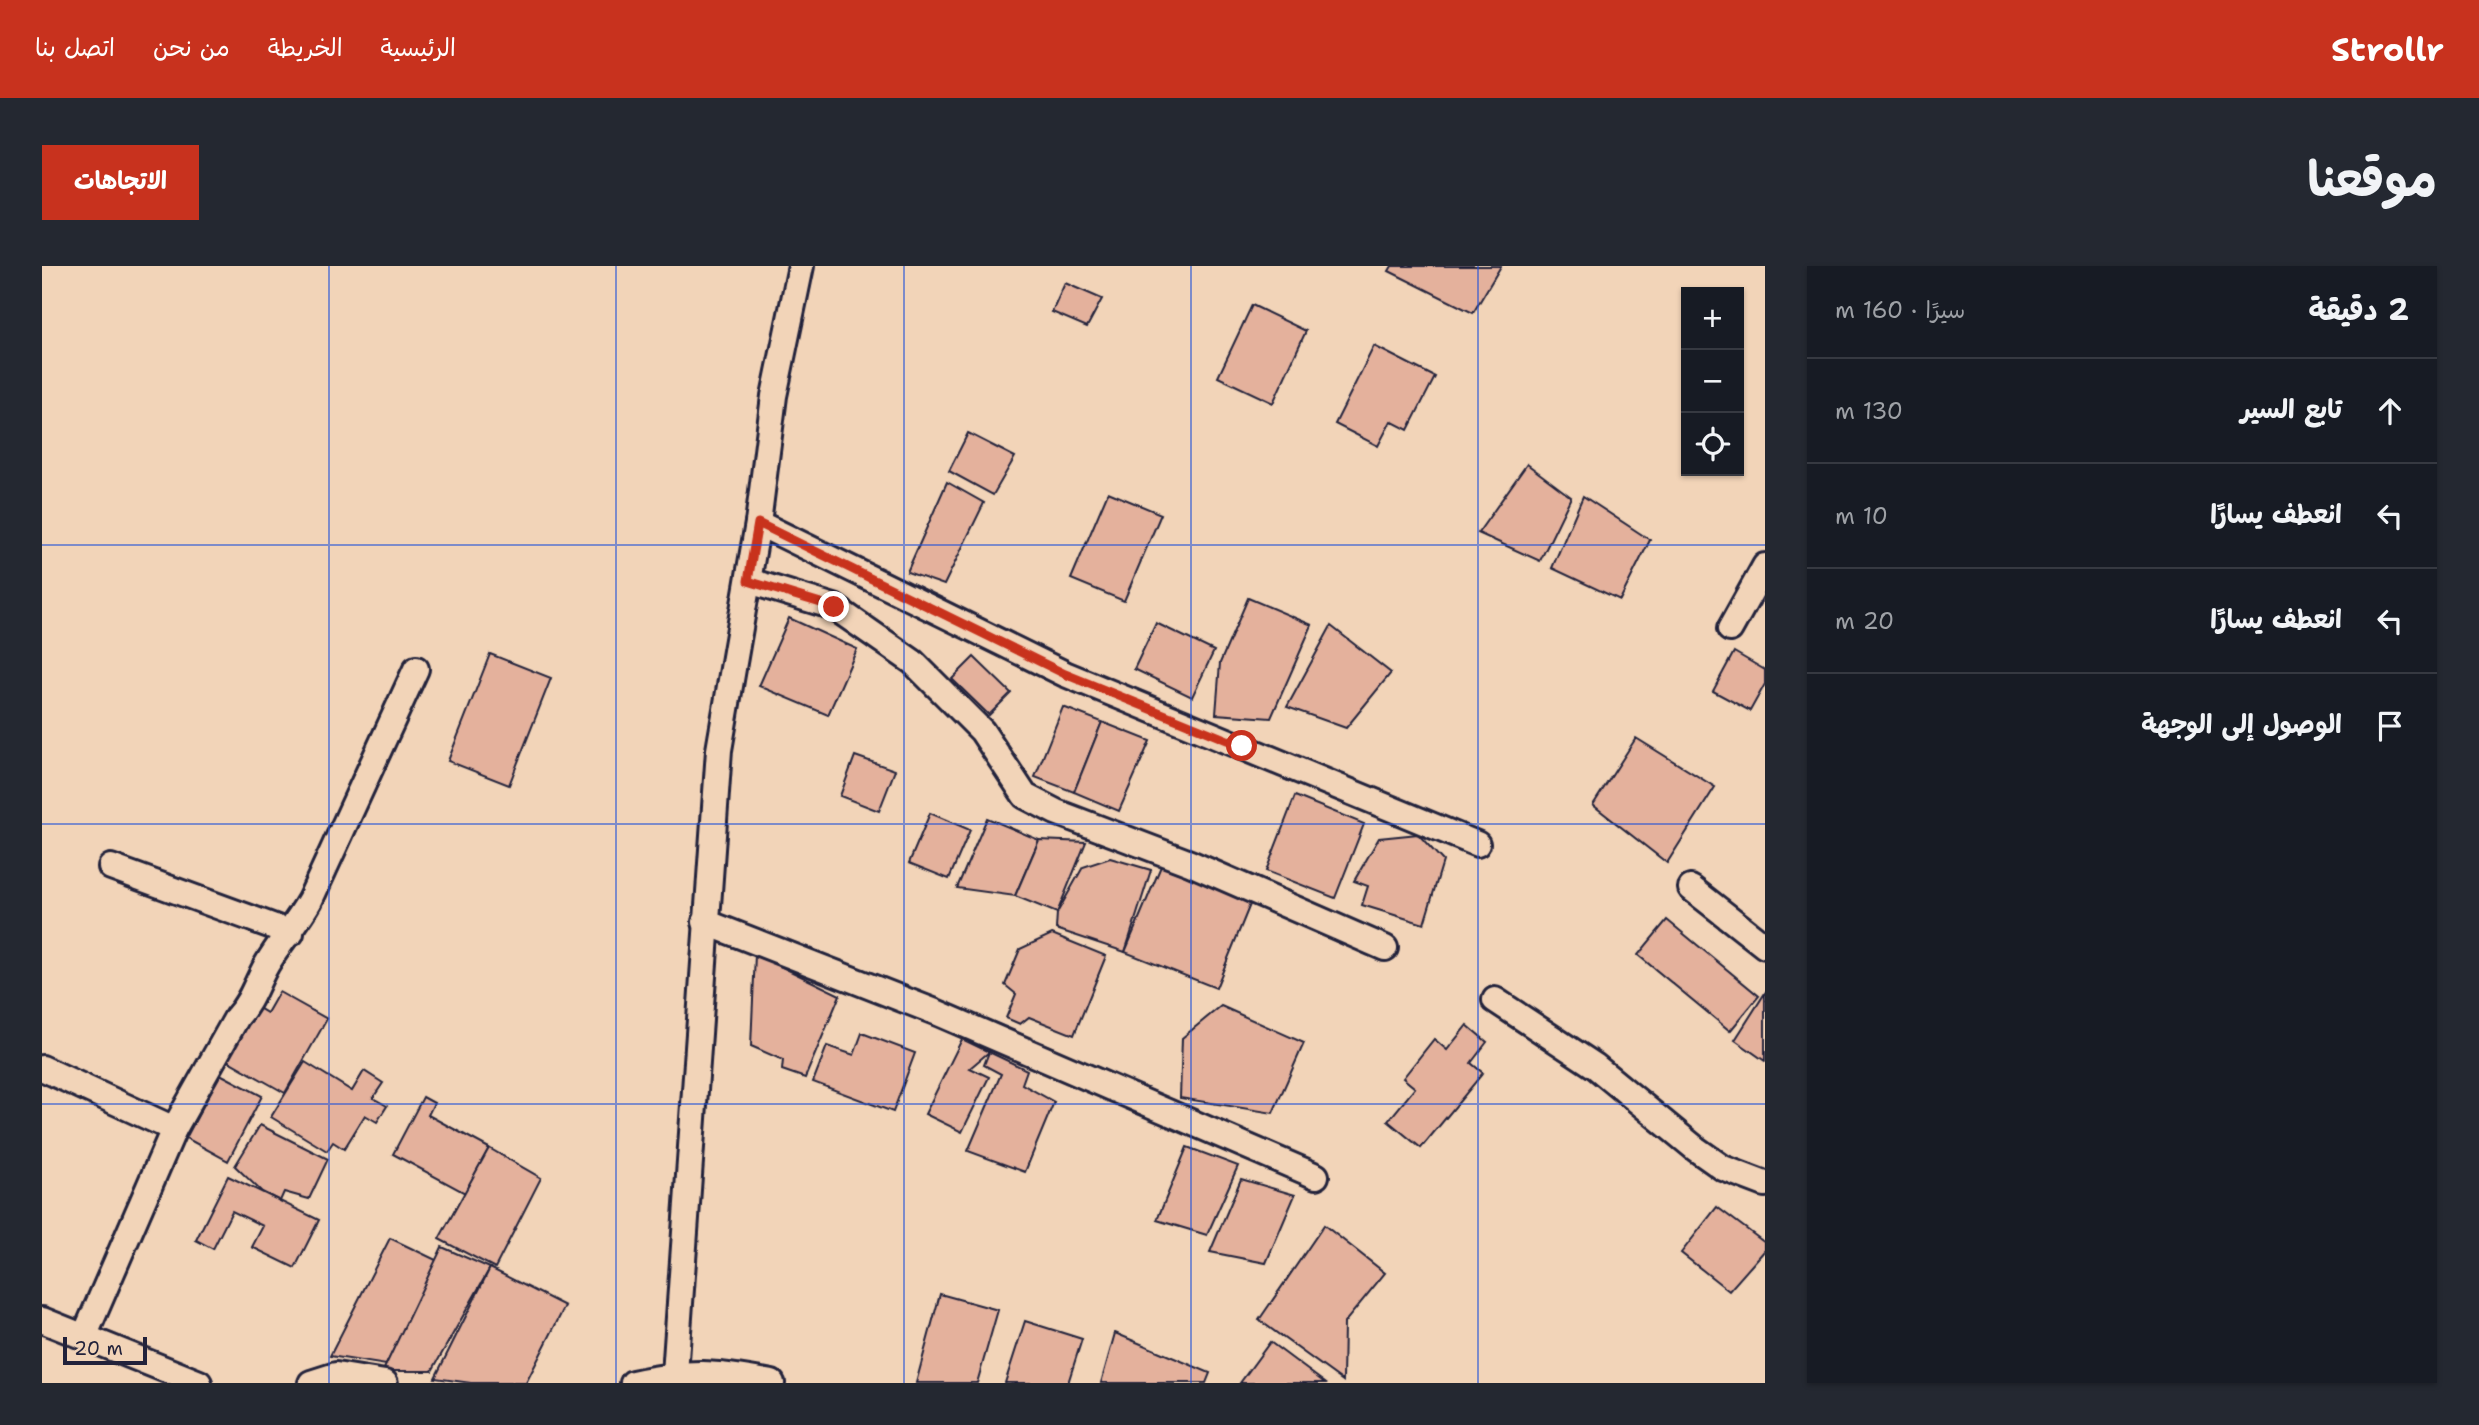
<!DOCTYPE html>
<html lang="ar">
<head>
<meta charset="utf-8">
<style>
	body { margin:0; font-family:"Shantell Sans","Playpen Sans Arabic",sans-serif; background:#242831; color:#f1f3f6; direction:rtl }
	.controls { position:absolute; right:21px; top:21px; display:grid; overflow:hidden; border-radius:0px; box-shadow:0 2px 5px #0004 }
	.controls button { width:63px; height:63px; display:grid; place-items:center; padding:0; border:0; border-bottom:2px solid #363941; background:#171b24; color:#f1f3f6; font:35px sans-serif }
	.scale { position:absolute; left:21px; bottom:18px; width:84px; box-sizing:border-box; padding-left:7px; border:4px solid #22223b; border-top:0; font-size:19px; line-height:24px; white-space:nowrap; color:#22223b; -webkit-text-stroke:5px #f2d4b8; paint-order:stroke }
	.stop { position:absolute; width:21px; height:21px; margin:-16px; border:5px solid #c8321e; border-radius:50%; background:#fff }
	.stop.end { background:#c8321e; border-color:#fff; box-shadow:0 2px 7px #0008 }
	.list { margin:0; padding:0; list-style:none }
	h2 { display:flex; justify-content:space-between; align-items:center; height:91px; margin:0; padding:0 28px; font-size:30px }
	h2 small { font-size:23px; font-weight:400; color:#9ea1a6 }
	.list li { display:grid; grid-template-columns:46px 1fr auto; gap:21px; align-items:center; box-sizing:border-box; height:105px; padding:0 28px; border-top:2px solid #363941 }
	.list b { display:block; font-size:26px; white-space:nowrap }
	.list em { font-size:23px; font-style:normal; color:#9ea1a6 }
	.icon { flex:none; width:38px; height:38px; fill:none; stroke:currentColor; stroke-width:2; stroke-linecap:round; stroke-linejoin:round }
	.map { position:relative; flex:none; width:1723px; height:1117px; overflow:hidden; direction:ltr; border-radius:0px }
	header { display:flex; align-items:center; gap:42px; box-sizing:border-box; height:98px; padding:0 35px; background:#c8321e; color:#fff }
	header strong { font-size:33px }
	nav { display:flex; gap:38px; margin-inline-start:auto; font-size:24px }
	.intro { display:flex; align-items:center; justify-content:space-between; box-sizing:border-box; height:168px; padding:0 42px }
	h1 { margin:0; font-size:49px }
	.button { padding:18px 32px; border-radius:0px; background:#c8321e; color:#fff; font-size:24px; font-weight:700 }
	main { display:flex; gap:42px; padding:0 42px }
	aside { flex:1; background:#171b24; border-radius:0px; box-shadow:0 2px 5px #0004 }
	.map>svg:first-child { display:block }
</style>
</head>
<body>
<header>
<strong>Strollr</strong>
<nav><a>الرئيسية</a><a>الخريطة</a><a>من نحن</a><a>اتصل بنا</a></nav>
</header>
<div class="intro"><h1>موقعنا</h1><a class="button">الاتجاهات</a></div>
<main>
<aside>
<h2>2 دقيقة<small>سيرًا · 160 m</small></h2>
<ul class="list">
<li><svg class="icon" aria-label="ahead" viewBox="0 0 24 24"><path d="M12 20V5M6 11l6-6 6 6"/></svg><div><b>تابع السير</b></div><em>130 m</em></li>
<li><svg class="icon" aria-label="left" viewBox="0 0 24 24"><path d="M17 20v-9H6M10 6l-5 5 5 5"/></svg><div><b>انعطف يسارًا</b></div><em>10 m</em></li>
<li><svg class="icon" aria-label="left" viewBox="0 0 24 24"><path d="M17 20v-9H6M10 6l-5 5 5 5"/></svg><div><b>انعطف يسارًا</b></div><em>20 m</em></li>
<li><svg class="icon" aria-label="arrive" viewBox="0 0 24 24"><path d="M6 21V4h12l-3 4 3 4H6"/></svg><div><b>الوصول إلى الوجهة</b></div></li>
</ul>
</aside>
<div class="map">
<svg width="1723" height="1117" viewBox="0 0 1723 1117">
	<rect width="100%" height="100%" fill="#f2d4b8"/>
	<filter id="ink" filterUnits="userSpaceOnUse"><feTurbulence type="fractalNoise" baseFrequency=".0143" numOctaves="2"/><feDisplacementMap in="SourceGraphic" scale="14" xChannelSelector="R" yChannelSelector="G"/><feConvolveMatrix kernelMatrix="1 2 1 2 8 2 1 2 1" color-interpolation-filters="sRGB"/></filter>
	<g filter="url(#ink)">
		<!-- building -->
		<g fill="#e4b19c" stroke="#22223b" stroke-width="2">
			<polygon points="1350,0 1459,0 1431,47 1347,5"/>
			<polygon points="1023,17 1060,33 1045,61 1010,46"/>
			<polygon points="1210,39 1264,65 1231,137 1176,111"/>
			<polygon points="1332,80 1393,111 1366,164 1349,155 1336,180 1293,158"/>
			<polygon points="926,167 973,191 951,229 907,205"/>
			<polygon points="1485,198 1529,231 1498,295 1436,267"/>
			<polygon points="905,216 942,237 902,319 865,306"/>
			<polygon points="1066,226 1119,248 1082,335 1029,313"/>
			<polygon points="1541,230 1608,274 1578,334 1510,302"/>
			<polygon points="1206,332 1270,359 1229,452 1174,448 1178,397"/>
			<polygon points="747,352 815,383 786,449 717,420"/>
			<polygon points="1114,357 1172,385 1150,431 1092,403"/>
			<polygon points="1289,360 1349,407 1304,462 1245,441"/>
			<polygon points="1692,386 1723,404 1723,418 1708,445 1671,425"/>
			<polygon points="448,388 509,412 467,519 406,495"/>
			<polygon points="932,391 969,427 947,449 910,413"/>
			<polygon points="1021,441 1060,456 1032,526 993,511"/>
			<polygon points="1060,456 1108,475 1077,545 1032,526"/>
			<polygon points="1594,472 1673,521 1625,597 1551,539"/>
			<polygon points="813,490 853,504 837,545 798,530"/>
			<polygon points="1253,530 1322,558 1293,632 1224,605"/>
			<polygon points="888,547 928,564 907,613 867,597"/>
			<polygon points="945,552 997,574 973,630 915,622"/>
			<polygon points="1376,568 1401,595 1382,658 1320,639 1326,620 1312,615 1337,572"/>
			<polygon points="997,574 1044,576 1015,647 973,630"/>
			<polygon points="1068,592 1109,604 1083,686 1014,663 1015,647 1041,601"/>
			<polygon points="1119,600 1209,636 1174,722 1083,686"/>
			<polygon points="1625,654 1717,730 1688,765 1596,689"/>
			<polygon points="1010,668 1064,690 1032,769 987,751 978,758 964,752 974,728 963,719 978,683"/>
			<polygon points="713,688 798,729 763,812 740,804 741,794 709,780"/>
			<polygon points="237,726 285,753 243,827 178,790 208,737 225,747"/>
			<polygon points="1723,727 1723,795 1693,774"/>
			<polygon points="1179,740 1262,777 1231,847 1138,832 1140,772"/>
			<polygon points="1425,759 1445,776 1429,797 1441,807 1379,882 1346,855 1373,822 1361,812 1392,773 1405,784"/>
			<polygon points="820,767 873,787 851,846 771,816 785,780 812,789"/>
			<polygon points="920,773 947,786 928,802 947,811 920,866 883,848"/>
			<polygon points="947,786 985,804 980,818 1012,836 983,906 926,885 959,808 942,799"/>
			<polygon points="263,796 310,825 322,805 341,817 331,832 345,840 335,856 323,849 302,883 291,876 285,885 229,851"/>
			<polygon points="178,808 220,830 186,895 144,872"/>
			<polygon points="381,831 392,837 386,849 447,882 423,927 351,888"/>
			<polygon points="218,859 286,893 267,933 242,926 238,935 220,926 193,900"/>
			<polygon points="1145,881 1196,900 1165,969 1115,954"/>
			<polygon points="447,882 499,912 453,1002 397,973"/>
			<polygon points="186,910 277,954 253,1002 210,981 221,960 190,945 171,983 154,974"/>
			<polygon points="1199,913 1253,929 1224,997 1168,986"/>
			<polygon points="1675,941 1723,977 1723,984 1687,1025 1639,987"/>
			<polygon points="1282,959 1343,1007 1302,1057 1301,1115 1217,1054"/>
			<polygon points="348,972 396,995 344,1099 288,1090"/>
			<polygon points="400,981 448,1002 390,1105 341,1105"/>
			<polygon points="448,1002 523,1040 484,1117 429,1117 393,1112"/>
			<polygon points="898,1028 956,1044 935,1117 874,1117"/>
			<polygon points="983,1055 1040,1073 1026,1117 963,1117"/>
			<polygon points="1073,1067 1168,1107 1164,1117 1059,1117"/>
			<polygon points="1228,1076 1283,1117 1198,1117"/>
		</g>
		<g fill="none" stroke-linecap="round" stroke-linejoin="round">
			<defs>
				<g id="street">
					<polyline points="716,257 1023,408 1435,578"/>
					<polyline points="707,315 792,341 871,396 940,465 983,530 1014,546 1148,597 1343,682"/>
					<polyline points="1688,363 1723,300"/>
					<polyline points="69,601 249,667"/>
					<polyline points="1649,622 1723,680"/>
					<polyline points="663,656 896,747 1274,910"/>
					<polyline points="1453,734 1553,800 1654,883 1681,902 1723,918"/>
					<polyline points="0,802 132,863 42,1071"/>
					<path d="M 132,863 L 195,751 C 210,735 214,717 225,698 C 238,676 255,657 268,634 L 374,403"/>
					<polyline points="0,1054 157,1117"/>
					<polyline points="633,1108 677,484 716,257 732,130 759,0"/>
					<polyline points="269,1117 294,1109 343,1117"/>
					<path d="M 591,1117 C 650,1104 671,1106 730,1117"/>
				</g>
			</defs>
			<!-- street casing -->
			<use href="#street" stroke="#22223b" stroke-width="30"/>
			<!-- street -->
			<use href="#street" stroke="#f2d4b8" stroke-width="24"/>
		</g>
	</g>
	<g fill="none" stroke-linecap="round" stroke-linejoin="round" filter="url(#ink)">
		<!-- route -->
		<polyline stroke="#c8321e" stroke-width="9" points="792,341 706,315 716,257 1023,408 1200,480"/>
	</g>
	<!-- grid -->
	<path fill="none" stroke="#1d4ed8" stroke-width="2" stroke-opacity="0.55" d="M 287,0 L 287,1117M 574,0 L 574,1117M 862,0 L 862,1117M 1149,0 L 1149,1117M 1436,0 L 1436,1117M 0,279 L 1723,279M 0,558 L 1723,558M 0,838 L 1723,838"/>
</svg>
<div class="controls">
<button>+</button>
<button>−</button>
<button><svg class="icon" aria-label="locate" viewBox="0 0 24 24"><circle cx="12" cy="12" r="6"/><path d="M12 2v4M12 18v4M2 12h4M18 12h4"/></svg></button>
</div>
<div class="scale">20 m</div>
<div class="stop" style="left:1200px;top:480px"></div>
<div class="stop end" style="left:792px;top:341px"></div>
</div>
</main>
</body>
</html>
